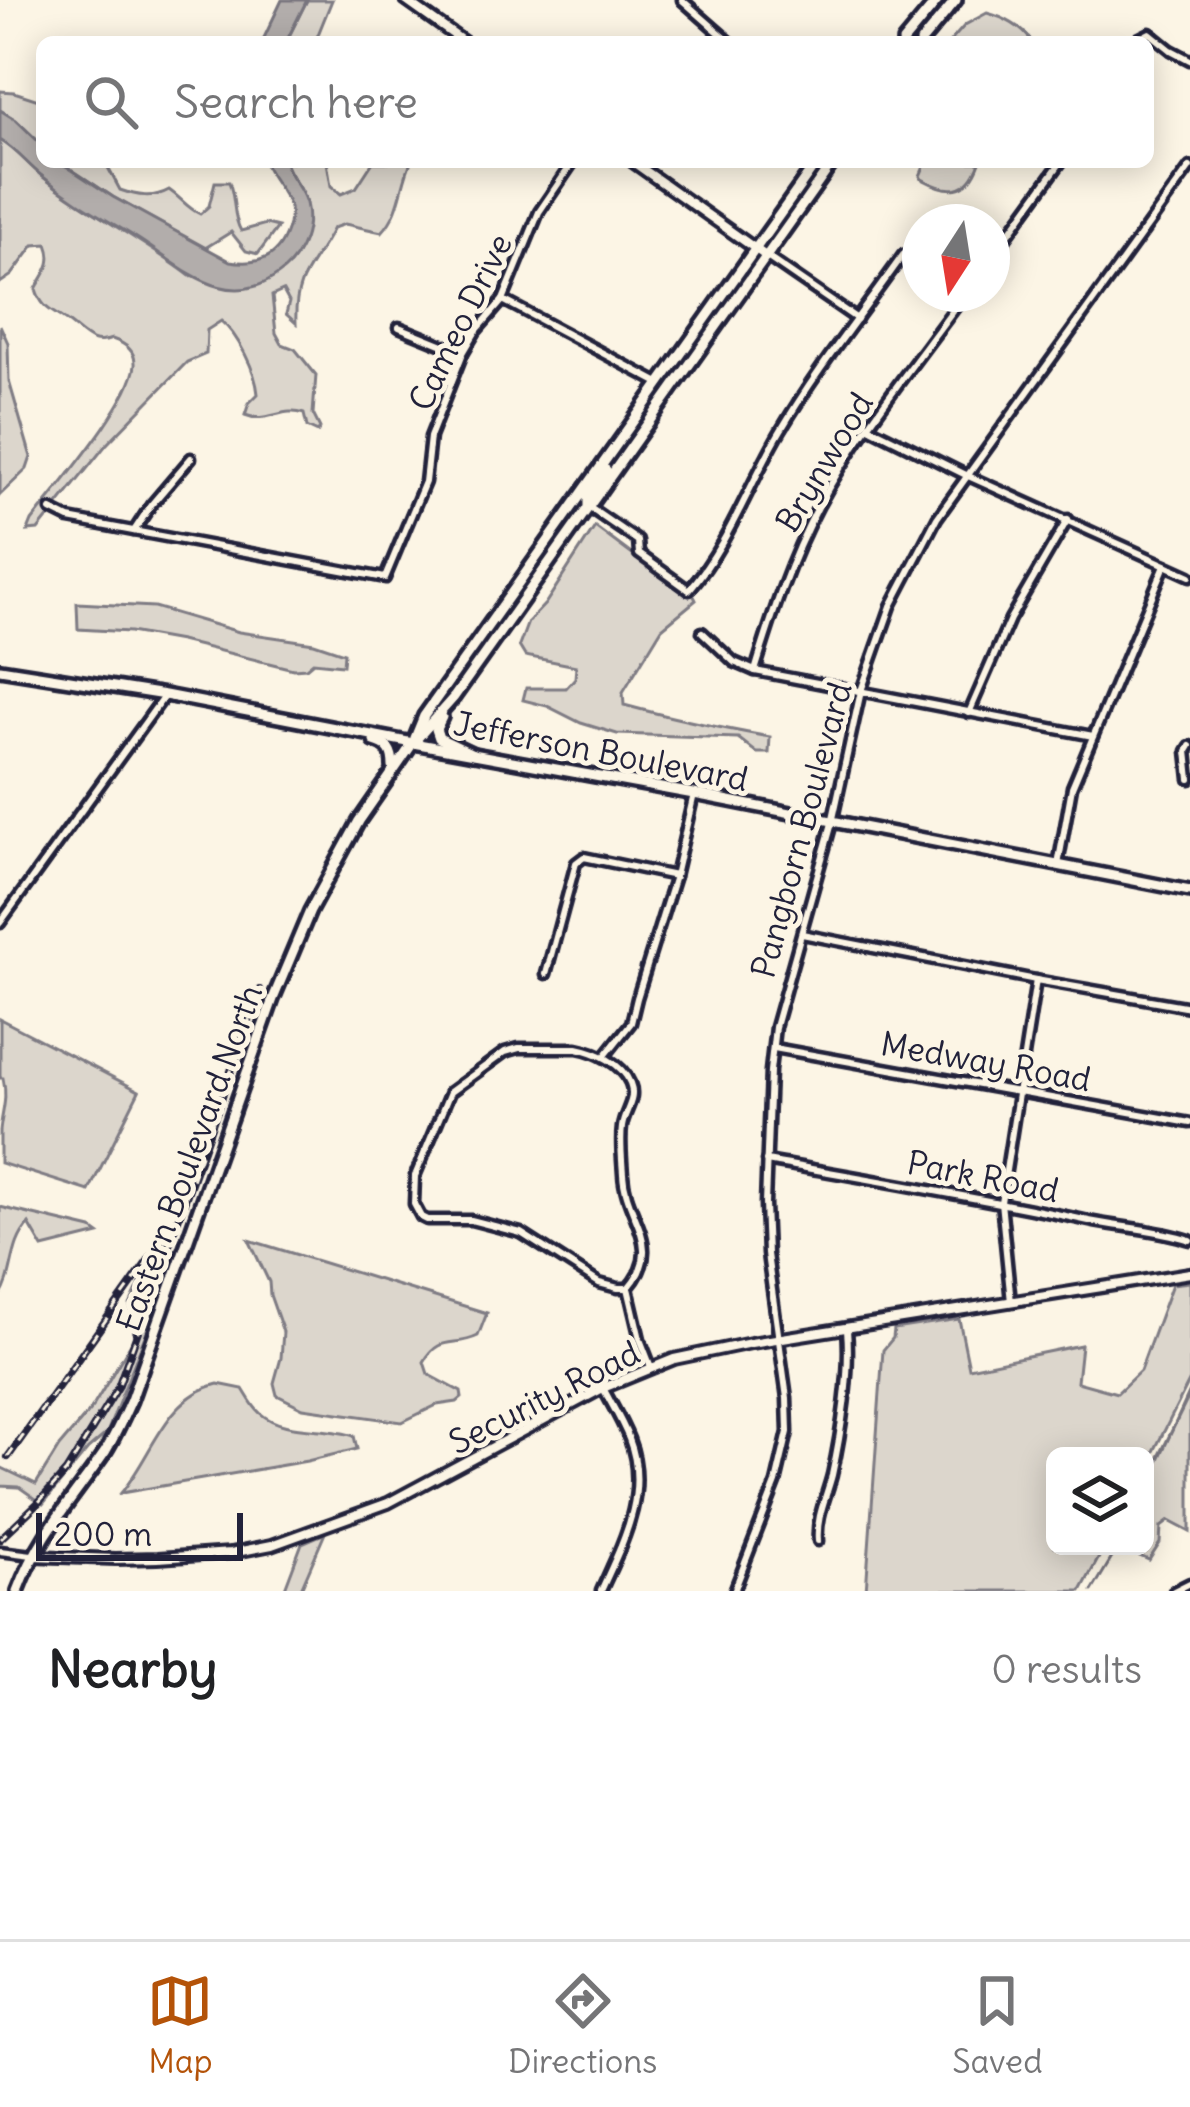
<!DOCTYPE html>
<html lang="en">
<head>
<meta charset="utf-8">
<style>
	body { margin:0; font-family:Delius,sans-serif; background:#f2f2f2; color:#202124 }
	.controls { position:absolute; right:36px; bottom:36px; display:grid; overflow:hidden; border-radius:18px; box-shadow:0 6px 30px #0003 }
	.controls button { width:108px; height:108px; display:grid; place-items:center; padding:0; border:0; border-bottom:3px solid #e0e0e0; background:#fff; color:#202124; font:60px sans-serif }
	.compass { position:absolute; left:902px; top:204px; width:108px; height:108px; border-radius:50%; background:#fff; box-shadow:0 6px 30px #0003; rotate:192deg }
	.scale { position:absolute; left:36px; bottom:30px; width:207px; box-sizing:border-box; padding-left:12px; border:6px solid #22223b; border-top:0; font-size:33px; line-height:42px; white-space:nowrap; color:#22223b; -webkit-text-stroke:9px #fcf5e5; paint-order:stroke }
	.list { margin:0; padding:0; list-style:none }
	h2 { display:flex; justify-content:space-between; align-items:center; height:156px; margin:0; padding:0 48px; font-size:51px }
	h2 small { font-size:39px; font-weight:400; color:#757577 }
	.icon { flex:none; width:66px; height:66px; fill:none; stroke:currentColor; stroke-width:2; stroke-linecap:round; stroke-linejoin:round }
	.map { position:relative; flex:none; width:1190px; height:1591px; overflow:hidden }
	.search { position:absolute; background:#fff; box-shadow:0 6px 30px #0003; left:36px; right:36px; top:36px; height:132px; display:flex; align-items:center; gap:30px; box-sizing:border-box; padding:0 42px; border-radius:18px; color:#757577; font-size:45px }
	.sheet { height:348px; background:#fff }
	nav { display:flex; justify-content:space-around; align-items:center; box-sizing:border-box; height:168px; border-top:3px solid #e0e0e0; background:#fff; font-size:33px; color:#757577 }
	nav a { display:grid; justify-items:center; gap:6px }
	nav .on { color:#b45309 }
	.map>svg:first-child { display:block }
</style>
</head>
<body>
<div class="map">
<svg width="1190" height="1591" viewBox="0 0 1190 1591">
	<rect width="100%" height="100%" fill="#fcf5e5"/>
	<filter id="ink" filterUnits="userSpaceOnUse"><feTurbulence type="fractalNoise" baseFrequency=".00833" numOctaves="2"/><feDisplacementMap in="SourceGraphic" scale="24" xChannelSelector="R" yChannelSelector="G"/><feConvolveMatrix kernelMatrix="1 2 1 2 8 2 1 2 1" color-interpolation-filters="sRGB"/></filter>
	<g filter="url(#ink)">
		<!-- green -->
		<g fill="#dcd6cc" stroke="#7f7c84" stroke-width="3">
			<polygon points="307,0 332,0 315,42 286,42"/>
			<path d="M 987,13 C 1003,17 1023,27 1032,42 L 950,42 L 965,25 Z"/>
			<polygon points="0,91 14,92 42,101 42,145 16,120 0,110"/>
			<path d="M 0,140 C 17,150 28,164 42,176 C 52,184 63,191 73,198 C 111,225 152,247 190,276 L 290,264 C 308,243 312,214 299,188 C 294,178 288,174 285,162 L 327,162 L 331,186 L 341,194 L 356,188 L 373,162 L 411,162 C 400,186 402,211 382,232 L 345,224 L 333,228 C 313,268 294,275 296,323 L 286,314 L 289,302 L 283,291 L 272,296 L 276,333 L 282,344 L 295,349 L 316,375 L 313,414 L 320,428 L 318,432 L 307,427 L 304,414 C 284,406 266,424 245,415 L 249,403 L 258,394 C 256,371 238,335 221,321 L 207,330 L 206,354 L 187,362 L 106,445 L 38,530 L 28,531 L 32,521 C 57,488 132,401 135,365 C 136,351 124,343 112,339 C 92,347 85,335 69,323 C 54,311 42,310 36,289 C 45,272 55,263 47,244 L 34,245 L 12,275 L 0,283 Z"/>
			<path d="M 60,162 L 105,162 L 120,190 C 137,196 153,199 169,190 C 181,198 187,208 200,214 L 209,206 L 215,182 L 229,182 C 236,199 232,216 241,231 L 266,224 L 278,227 L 258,254 L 246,251 L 231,232 L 205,248 L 113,197 Z"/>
			<path d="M 926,162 L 980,162 C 968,196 948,193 922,179 L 920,176 Z"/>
			<polygon points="0,325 8,343 9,381 31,457 27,469 0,495"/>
			<path d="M 595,527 L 650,568 L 694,596 L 696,600 L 662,628 L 623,692 L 624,705 C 672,718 720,728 770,737 L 769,753 L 757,753 L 738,738 L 617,734 L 581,723 L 547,706 L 523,700 L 526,688 L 566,688 L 575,678 L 576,666 L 525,656 L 519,646 L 528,622 L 545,604 Z"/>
			<polygon points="77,603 154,607 239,632 314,643 344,653 343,665 313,662 306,668 293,669 180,641 130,632 78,629"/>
			<path d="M 0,1019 L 139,1091 L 89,1191 L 0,1163 C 0,1152 0,1141 0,1131 C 2,1111 8,1099 3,1078 L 0,1078 Z"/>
			<path d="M 0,1207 L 92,1229 L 99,1234 L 43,1248 L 29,1224 C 9,1245 15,1274 0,1297 Z"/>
			<path d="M 249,1240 L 487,1313 L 478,1336 C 454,1348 439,1334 424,1362 L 428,1374 L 461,1392 L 462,1398 L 457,1402 L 437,1405 L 402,1422 L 303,1408 L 277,1395 L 274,1383 L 281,1358 L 283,1332 L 270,1295 L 269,1282 Z"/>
			<polygon points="156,1249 171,1254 164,1287 107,1433 88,1449 43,1504 19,1487 0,1486 0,1467 36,1484 59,1447 92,1408 134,1338 130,1305"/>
			<polygon points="1190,1282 1190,1380 1145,1469 1145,1456 1055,1456 1055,1546 1105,1546 1081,1591 866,1591 883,1350 893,1338 894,1329 959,1319 969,1368 1081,1345 1077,1382 1117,1393 1140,1371 1172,1284"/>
			<path d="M 218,1384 L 243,1389 C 248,1397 253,1407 260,1413 C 283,1434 326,1426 354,1436 L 357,1449 L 307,1461 L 121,1493 C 153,1455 165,1397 218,1384 Z"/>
			<polygon points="1190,1394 1190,1532 1169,1521 1161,1527 1160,1543 1149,1560 1117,1546 1145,1546 1145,1485"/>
			<polygon points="325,1533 300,1591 284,1591 302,1543"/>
		</g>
		<!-- water -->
		<g fill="#b2adab" stroke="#78757e" stroke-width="3">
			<polygon points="282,0 307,0 286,42 262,42"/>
			<path d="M 0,110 L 16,120 L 42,145 L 42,162 L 60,162 L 113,197 L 230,261 C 262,266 281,256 289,224 C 290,218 292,211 289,205 C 283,190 270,177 264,162 L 285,162 C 289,177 302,188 306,203 C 312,228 302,254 284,270 C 229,317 182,266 135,237 C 104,218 71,200 42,176 C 27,164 17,150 0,140 Z"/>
		</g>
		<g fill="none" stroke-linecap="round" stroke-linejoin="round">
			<!-- stream -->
			<g stroke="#78757e" stroke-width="3">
				<polyline points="1145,1490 1190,1391"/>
				<polyline points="1092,1591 1119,1546"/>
			</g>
			<defs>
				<g id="minor">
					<polyline points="682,0 730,42"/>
					<polyline points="1132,42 1150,33 1171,50 1190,60"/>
					<polyline points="767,257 857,319"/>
					<polyline points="992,257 1061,162"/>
					<polyline points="503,300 659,383"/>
					<polyline points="399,327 463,353"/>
					<polyline points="869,427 966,475 1190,576"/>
					<path d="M 590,508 L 638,541 L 639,554 L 689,590 C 729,544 750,482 781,430 C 817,369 862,313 903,255"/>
					<polyline points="51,510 69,519 385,578 425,482 430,437 463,353 476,331 503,300 539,212 573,162"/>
					<polyline points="134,531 151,505 191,458"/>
					<polyline points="702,632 734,662 755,671 1093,736"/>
					<path d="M 755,671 C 772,615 790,560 818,507 C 858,432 915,363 965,294"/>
					<polyline points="969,713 1010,619 1068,519"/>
					<polyline points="1190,746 1187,751 1190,779"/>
					<polyline points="1058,865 1072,787 1165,565"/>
					<polyline points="0,923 165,695"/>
					<polyline points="802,934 1036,980 1190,1007"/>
					<polyline points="546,974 576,863 584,857 675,876"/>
					<path d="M 577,1048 C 597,1052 622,1063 630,1083 C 637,1100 624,1111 622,1127 C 620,1142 622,1159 623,1174 C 625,1218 666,1245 628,1288 L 618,1288 L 599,1283 L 521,1233 L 471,1220 L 427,1220 L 421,1217 L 414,1204 L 415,1176 L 450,1092 L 505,1052 L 519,1048 Z"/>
					<polyline points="774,1048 1190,1123"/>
					<polyline points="604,1057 631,1023 637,998 675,876 694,794"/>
					<path d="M 766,1161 C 874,1180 982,1198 1089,1221 C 1123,1228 1157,1229 1190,1240"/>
					<polyline points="628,1288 640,1339 651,1367"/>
					<polyline points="1011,1302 1001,1202 1036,980"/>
					<path d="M 818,1541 C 816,1517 826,1498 832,1475 C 841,1434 851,1371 847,1330"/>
					<polyline points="0,1551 32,1555"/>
					<path d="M 601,1591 C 623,1542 650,1492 629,1439 C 622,1421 612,1405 603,1388"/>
					<polyline points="734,1591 776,1483 788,1432 787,1398 767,1254 765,1204 770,1071 775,1027 832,823 861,691 891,606 937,518 1190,167"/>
					<polyline points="1174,1591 1190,1583"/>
				</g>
				<g id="tertiary">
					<polyline points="405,0 464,42"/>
					<polyline points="633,162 767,257"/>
					<polyline points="34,1556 115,1559 158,1558 231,1553 272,1545 388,1503 603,1388 674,1359 751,1343 1190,1273"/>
				</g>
				<polyline id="secondary" points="413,743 694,794 1190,891"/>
				<g id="primary">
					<polyline points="903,42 938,0"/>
					<polyline points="921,42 956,0"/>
					<polyline points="588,506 588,496 606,470"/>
					<polyline points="0,669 165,695 413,743"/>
					<polyline points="442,717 436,729 439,738 473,754"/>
					<polyline points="415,738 424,716 817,162"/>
					<path d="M 374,741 C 389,745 393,751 393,767"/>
					<path d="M 18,1591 C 39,1535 72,1500 105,1452 C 115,1436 123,1418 131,1400 L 273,999 L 310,911 L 359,821 L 413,743 L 454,697 L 833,162"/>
				</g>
			</defs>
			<!-- minor casing -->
			<use href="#minor" stroke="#22223b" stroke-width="15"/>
			<!-- tertiary casing -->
			<use href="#tertiary" stroke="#22223b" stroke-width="16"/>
			<!-- secondary casing -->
			<use href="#secondary" stroke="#22223b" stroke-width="18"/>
			<!-- primary casing -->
			<use href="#primary" stroke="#22223b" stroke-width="18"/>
			<!-- minor -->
			<use href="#minor" stroke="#fcf5e5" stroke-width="6"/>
			<!-- tertiary -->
			<use href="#tertiary" stroke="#fcf5e5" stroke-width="8"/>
			<!-- secondary -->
			<use href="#secondary" stroke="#fcf5e5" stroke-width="9"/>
			<!-- primary -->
			<use href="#primary" stroke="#fcf5e5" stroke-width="9"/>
			<defs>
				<g id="rail">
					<polyline points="8,1457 160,1244"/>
					<polyline points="0,1539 38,1503 66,1472 118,1387 260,990"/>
				</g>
			</defs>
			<!-- rail casing -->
			<use href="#rail" stroke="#22223b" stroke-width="8"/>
			<!-- rail -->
			<use href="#rail" stroke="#fcf5e5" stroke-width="3" stroke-dasharray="9" stroke-linecap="butt"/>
		</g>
	</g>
	<g text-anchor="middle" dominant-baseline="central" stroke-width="10" stroke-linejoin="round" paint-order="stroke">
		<!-- street labels -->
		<g font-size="33" fill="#22223b" stroke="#fcf5e5">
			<text transform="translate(460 322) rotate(-64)">Cameo Drive</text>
			<text transform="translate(824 462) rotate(-59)">Brynwood</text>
			<text transform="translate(601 751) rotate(11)">Jefferson Boulevard</text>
			<text transform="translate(801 830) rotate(-75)">Pangborn Boulevard</text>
			<text transform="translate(986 1061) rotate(10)">Medway Road</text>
			<text transform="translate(189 1158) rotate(-70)">Eastern Boulevard North</text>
			<text transform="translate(983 1176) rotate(11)">Park Road</text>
			<text transform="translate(544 1397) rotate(-27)">Security Road</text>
		</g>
	</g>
</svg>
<div class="controls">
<button><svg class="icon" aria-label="layers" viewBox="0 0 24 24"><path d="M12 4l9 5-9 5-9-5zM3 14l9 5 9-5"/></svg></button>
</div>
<svg class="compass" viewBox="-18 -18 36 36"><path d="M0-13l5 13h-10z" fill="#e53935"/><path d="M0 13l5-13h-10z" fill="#757577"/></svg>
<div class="scale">200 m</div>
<div class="search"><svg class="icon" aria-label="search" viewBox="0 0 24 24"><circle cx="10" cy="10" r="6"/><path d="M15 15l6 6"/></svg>Search here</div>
</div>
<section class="sheet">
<h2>Nearby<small>0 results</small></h2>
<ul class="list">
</ul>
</section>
<nav>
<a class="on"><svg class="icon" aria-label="map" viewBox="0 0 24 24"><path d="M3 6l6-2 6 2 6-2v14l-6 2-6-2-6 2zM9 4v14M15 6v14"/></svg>Map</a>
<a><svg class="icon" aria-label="directions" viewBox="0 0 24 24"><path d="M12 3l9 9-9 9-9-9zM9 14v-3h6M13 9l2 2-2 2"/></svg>Directions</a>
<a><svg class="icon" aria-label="saved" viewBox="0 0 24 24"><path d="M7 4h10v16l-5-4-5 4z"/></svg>Saved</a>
</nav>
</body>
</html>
